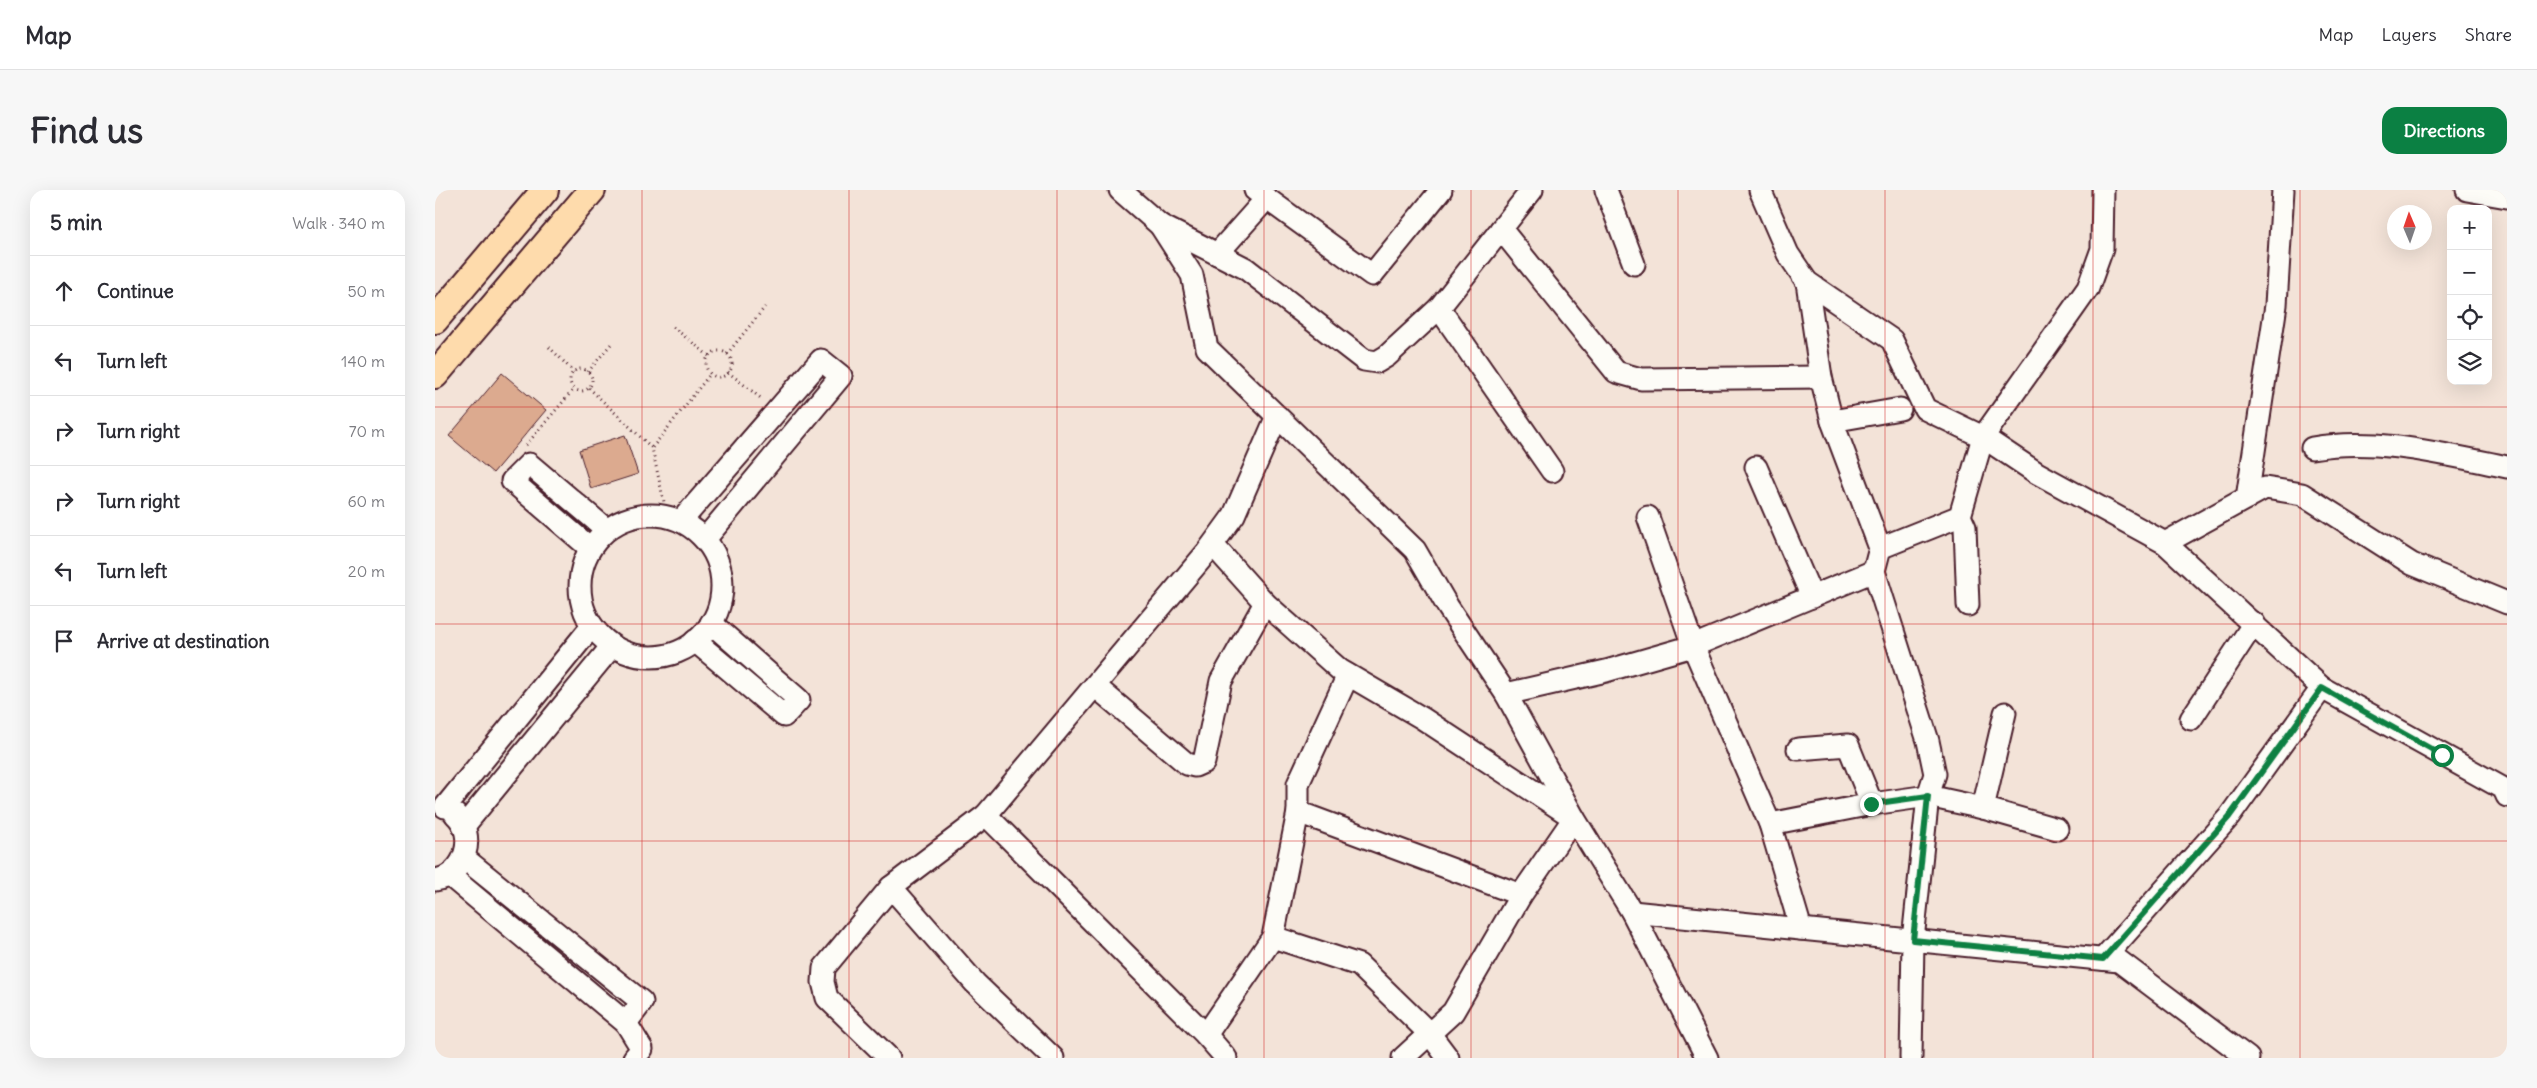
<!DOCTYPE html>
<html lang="en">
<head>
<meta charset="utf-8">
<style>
	body { margin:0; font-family:Delius,sans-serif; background:#f7f7f7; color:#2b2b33 }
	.controls { position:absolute; right:15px; top:15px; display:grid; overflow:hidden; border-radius:10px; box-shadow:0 5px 20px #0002 }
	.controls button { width:45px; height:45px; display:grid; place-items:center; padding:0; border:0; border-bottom:1px solid #e1e1e2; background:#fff; color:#2b2b33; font:25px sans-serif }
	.compass { position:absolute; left:1952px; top:15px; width:45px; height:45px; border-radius:50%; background:#fff; box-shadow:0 5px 20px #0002; rotate:358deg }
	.stop { position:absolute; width:15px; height:15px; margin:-11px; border:4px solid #0b8043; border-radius:50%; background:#fff }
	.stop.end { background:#0b8043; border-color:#fff; box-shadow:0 1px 5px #0008 }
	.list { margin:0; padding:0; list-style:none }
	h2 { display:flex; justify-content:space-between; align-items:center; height:65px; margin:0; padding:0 20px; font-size:21px }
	h2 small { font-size:16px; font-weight:400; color:#7c7c81 }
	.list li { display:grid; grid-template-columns:32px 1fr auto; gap:15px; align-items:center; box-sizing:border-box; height:70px; padding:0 20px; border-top:1px solid #e1e1e2 }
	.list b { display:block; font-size:19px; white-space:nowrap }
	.list em { font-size:16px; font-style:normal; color:#7c7c81 }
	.icon { flex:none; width:28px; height:28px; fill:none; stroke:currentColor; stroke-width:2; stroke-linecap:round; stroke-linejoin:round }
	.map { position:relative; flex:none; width:2072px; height:868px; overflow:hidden; border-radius:15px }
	header { display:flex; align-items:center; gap:30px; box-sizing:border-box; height:70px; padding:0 25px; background:#fff; border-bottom:1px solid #e1e1e2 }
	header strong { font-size:24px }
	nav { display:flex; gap:28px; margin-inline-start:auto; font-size:18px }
	.intro { display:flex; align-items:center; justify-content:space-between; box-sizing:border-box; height:120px; padding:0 30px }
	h1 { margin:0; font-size:35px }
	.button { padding:12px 22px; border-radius:15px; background:#0b8043; color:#fff; font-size:18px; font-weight:700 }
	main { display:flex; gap:30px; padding:0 30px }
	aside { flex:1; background:#fff; border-radius:15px; box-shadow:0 5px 20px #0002 }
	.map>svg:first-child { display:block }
</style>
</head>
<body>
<header>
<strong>Map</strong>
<nav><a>Map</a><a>Layers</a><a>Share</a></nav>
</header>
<div class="intro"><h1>Find us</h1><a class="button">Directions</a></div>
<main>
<aside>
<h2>5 min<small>Walk · 340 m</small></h2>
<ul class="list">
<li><svg class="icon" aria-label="ahead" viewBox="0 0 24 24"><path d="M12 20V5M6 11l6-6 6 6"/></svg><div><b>Continue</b></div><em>50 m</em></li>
<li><svg class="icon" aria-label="left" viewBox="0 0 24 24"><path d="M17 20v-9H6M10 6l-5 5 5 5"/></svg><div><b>Turn left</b></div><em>140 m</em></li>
<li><svg class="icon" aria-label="right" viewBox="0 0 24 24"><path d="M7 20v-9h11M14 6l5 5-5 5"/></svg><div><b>Turn right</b></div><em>70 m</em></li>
<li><svg class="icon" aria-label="right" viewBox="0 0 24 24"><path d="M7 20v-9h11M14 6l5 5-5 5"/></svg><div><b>Turn right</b></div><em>60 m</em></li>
<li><svg class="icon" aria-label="left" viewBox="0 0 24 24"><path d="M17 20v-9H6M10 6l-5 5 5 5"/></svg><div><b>Turn left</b></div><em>20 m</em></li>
<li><svg class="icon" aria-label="arrive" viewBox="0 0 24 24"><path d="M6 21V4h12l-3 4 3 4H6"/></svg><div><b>Arrive at destination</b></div></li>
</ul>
</aside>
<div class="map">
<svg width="2072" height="868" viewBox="0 0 2072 868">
	<rect width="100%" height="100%" fill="#f3e3d8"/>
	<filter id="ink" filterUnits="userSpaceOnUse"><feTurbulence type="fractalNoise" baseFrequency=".02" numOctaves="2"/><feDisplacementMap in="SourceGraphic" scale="10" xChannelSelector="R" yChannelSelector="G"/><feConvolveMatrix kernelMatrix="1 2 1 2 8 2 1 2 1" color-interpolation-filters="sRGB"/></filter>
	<g filter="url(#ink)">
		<!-- building -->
		<g fill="#dcaa8f" stroke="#4a1f2b">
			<polygon points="67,183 111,220 58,283 14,246"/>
			<polygon points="190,245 203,284 156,299 144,260"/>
		</g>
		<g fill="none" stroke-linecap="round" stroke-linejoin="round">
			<defs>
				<g id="minor">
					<polyline points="685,0 725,35 757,85 772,158 980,360 1013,417 1071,504 1139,628 1197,722 1272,868"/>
					<polyline points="820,0 937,85 1006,0"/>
					<polyline points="1171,0 1199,74"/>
					<polyline points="1325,0 1353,64 1372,92 1457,150 1490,219 1548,247 1602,283 1730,353 1887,498 2069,599 2072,606"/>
					<polyline points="2032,0 2072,7"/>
					<polyline points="725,35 810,78 929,170 942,172 952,166 1004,118 1097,0"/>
					<polyline points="1066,39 1181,182 1206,189 1386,187"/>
					<polyline points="782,64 831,9"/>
					<polyline points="1372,92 1386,187 1397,231 1445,358"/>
					<polyline points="1004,118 1117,281"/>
					<polyline points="1397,231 1465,219"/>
					<path d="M 1877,258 C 1943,247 2007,264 2072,277"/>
					<polyline points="1321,277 1377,407"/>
					<polyline points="1812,308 1841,115 1848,0"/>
					<circle cx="216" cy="396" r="71"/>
					<polyline points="1525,326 1530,337 1533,415"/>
					<polyline points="1213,327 1258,456 1335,634 1366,739"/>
					<polyline points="246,331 386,170 406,186 271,348"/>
					<polyline points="1730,353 1830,298 1867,304 1977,374 2072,413"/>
					<polyline points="778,355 830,413 905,480 987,528 1139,628 1086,705 1018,822 968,868"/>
					<polyline points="155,358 77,291 94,274 172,340"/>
					<polyline points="1439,381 1493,551 1500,584 1493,606 1478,750 1476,868"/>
					<polyline points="260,451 349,526 364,510 276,433"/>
					<polyline points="660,496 752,574 760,576 769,572 786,491 830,413"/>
					<polyline points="1071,504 1171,481 1258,456 1439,381 1445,358 1525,326 1548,247 1653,98 1667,59 1668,0"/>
					<polyline points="1756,529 1819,433"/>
					<polyline points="1363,559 1413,555 1437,614"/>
					<polyline points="10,617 157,436"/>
					<polyline points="1548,618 1570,523"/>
					<polyline points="863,622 1086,705"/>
					<polyline points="551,625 771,845 791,868"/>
					<polyline points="1335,634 1437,614 1493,606 1548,618 1622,639"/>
					<polyline points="29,636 177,456"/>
					<polyline points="29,668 207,812 191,833"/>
					<polyline points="14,685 191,833 207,859 199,868"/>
					<path d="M 0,690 C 30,686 43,645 20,624"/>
					<polyline points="456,697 540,793 618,868"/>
					<polyline points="1197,722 1684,771 1813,868"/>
					<polyline points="838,747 924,775 995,844 1013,868"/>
					<polyline points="1668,769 1794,627 1887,498"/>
					<polyline points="771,845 838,747 863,622 863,594 913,485"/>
					<polyline points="454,868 392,808 388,792 389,778 456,697 551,625 772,362 799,325 842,226"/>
				</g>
				<g id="major">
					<polyline points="0,130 110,0"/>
					<polyline points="0,185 157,0"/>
				</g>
			</defs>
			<!-- minor casing -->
			<use href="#minor" stroke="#4a1f2b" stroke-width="25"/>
			<!-- major casing -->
			<use href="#major" stroke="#4a1f2b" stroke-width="30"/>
			<!-- path -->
			<g stroke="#4a1f2b" stroke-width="3" stroke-dasharray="1 4" stroke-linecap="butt">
				<polyline points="238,137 274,166"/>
				<polyline points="114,157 139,182"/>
				<circle cx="284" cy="174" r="13"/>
				<polyline points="292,164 330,117"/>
				<circle cx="146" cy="190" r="11"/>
				<polyline points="153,182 176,154"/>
				<polyline points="293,182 328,210"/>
				<polyline points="154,198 217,258"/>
				<polyline points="91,255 139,199"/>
				<polyline points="231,321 217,258 276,183"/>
			</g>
			<!-- minor -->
			<use href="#minor" stroke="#fdfcf7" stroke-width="21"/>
			<!-- major -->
			<use href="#major" stroke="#fedbac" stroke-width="26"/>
		</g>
	</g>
	<g fill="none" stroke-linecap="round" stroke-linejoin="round" filter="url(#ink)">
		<!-- route -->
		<polyline stroke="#0b8043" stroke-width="6" points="1436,614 1493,606 1478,750 1668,769 1794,627 1887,498 2007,565"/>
	</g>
	<!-- grid -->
	<path fill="none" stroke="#d62828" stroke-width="1" stroke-opacity="0.55" d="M 207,0 L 207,868M 414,0 L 414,868M 622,0 L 622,868M 829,0 L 829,868M 1036,0 L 1036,868M 1243,0 L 1243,868M 1450,0 L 1450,868M 1658,0 L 1658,868M 1865,0 L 1865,868M 0,217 L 2072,217M 0,434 L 2072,434M 0,651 L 2072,651"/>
</svg>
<div class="controls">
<button>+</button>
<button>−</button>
<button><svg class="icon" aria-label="locate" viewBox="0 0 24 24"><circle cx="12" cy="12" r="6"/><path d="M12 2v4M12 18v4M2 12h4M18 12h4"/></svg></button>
<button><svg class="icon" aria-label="layers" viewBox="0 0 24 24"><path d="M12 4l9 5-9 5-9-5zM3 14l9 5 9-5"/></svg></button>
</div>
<svg class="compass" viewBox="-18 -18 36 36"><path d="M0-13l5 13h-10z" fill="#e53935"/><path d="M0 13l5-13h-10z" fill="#7c7c81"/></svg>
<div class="stop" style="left:2007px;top:565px"></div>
<div class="stop end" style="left:1436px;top:614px"></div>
</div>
</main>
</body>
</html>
